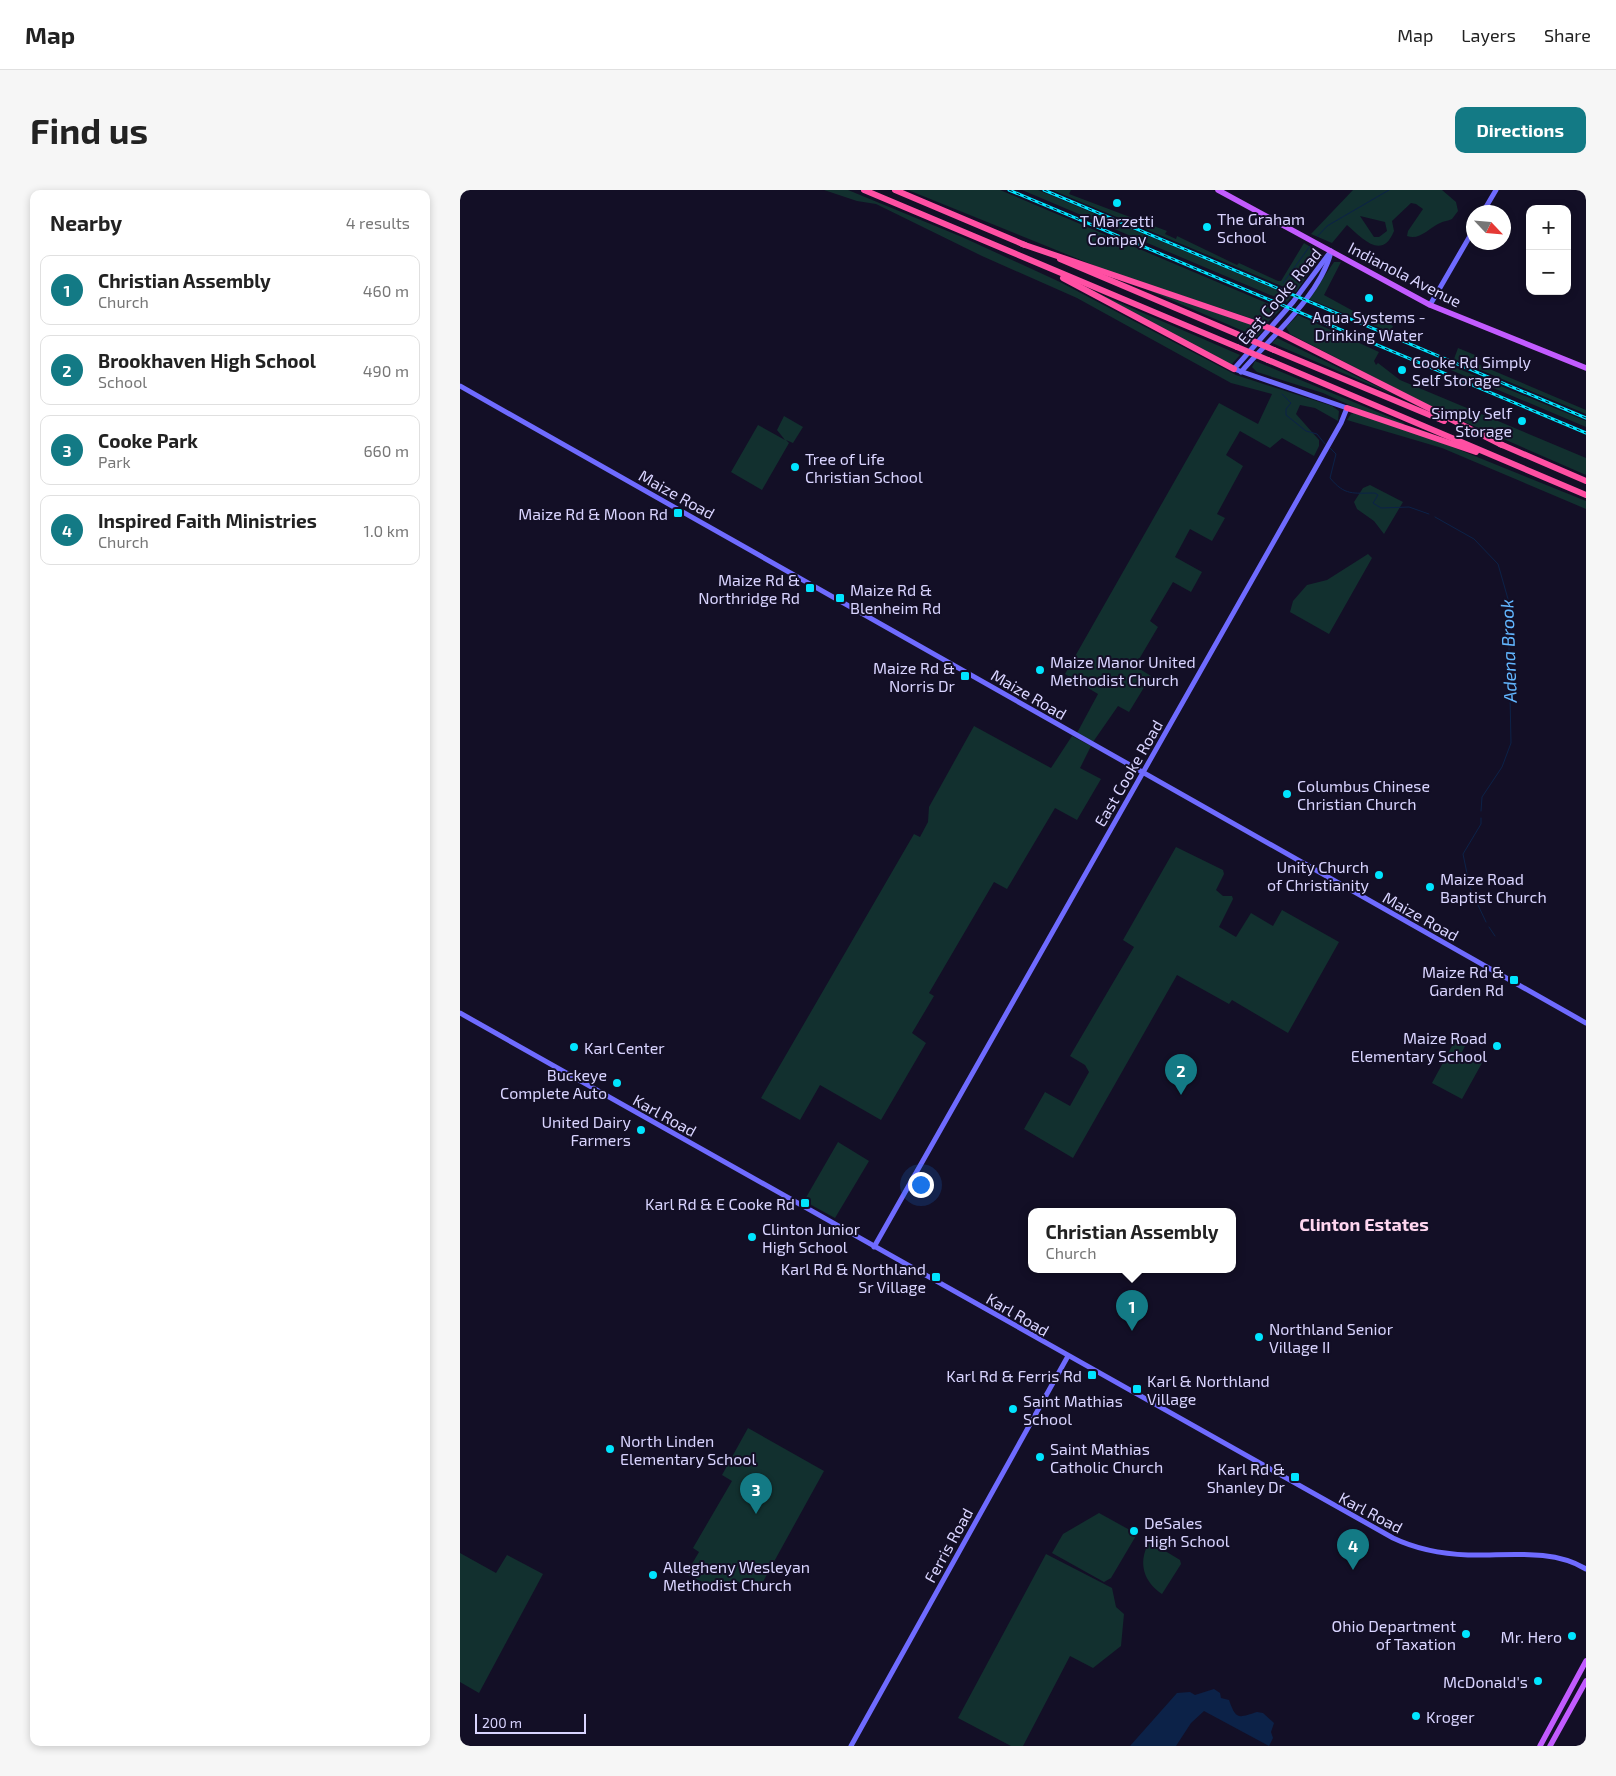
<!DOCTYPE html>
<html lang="en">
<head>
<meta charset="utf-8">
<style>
	body { margin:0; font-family:"Exo 2",sans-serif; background:#f6f6f6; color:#222 }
	.controls { position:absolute; right:15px; top:15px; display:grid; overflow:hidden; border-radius:10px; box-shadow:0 2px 8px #0003 }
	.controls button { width:45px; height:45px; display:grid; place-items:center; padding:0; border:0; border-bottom:1px solid #e0e0e0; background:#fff; color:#222; font:25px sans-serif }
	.compass { position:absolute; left:1006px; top:15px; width:45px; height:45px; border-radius:50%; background:#fff; box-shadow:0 2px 8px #0003; rotate:116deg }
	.scale { position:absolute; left:15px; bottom:12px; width:111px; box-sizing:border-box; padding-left:5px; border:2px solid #d9d4ff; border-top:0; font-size:14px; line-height:18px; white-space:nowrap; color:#d9d4ff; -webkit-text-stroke:4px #130f26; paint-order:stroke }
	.you { position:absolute; left:460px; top:994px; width:18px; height:18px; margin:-12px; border:4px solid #fff; border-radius:50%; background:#1a73e8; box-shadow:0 0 0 8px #1a73e833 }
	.badge { display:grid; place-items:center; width:32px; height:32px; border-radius:50%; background:#137a85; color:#fff; font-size:16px; font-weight:700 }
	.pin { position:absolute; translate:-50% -41px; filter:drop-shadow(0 1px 2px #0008) }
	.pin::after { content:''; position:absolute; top:26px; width:18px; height:15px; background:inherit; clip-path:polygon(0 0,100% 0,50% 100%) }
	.popup { position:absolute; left:568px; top:1018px; width:208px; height:65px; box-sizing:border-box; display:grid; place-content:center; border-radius:10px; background:#fff; filter:drop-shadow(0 1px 4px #0005); font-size:16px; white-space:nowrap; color:#767676 }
	.popup b { font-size:19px; color:#222 }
	.popup::after { content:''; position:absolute; left:50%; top:100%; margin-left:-10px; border:10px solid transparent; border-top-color:#fff }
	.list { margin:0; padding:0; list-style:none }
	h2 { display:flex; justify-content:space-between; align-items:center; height:65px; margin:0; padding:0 20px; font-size:21px }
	h2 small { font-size:16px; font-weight:400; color:#767676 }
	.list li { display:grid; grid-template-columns:32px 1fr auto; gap:15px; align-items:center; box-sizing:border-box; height:70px; margin:0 10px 10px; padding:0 10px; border:1px solid #e0e0e0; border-radius:10px }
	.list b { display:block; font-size:19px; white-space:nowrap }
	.list p { margin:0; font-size:16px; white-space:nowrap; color:#767676 }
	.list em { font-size:16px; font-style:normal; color:#767676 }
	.map { position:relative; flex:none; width:1126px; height:1556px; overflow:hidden; border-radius:10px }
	header { display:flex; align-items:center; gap:30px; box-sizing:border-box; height:70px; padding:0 25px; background:#fff; border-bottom:1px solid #e0e0e0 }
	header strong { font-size:24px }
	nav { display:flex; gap:28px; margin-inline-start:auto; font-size:18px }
	.intro { display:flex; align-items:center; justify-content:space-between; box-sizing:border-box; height:120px; padding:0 30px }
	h1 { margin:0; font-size:35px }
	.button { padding:12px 22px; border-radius:10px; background:#137a85; color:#fff; font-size:18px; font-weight:700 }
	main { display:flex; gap:30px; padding:0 30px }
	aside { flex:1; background:#fff; border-radius:10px; box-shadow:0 2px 8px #0003 }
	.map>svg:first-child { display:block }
</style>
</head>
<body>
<header>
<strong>Map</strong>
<nav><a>Map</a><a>Layers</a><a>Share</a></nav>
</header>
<div class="intro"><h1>Find us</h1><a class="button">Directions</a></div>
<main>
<aside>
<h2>Nearby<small>4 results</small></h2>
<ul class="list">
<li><span class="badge">1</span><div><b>Christian Assembly</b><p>Church</p></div><em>460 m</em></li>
<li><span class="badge">2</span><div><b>Brookhaven High School</b><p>School</p></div><em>490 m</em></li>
<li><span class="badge">3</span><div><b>Cooke Park</b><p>Park</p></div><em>660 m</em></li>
<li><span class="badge">4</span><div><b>Inspired Faith Ministries</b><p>Church</p></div><em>1.0 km</em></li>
</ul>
</aside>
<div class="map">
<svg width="1126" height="1556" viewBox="0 0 1126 1556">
	<rect width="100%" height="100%" fill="#130f26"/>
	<!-- green -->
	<g fill="#12302f" fill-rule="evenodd">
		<polygon points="364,0 388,0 502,47 600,92 776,185 872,216 879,221 878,231 855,218 840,215 836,224 859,250 859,256 854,266 822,248 810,258 780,241 766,265 783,276 757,324 765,328 752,351 730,339 715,367 742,382 731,402 713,392 690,431 698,437 675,476 691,486 669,522 658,516 633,552 617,543 638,504 605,484 759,213 798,234 812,204 771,193 617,108 522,66 416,14 397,11"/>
		<polygon points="448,0 540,0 821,119 807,133 802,132 648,81"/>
		<polygon points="562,0 578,0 832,106 827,112"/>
		<polygon points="592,0 611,0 609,4 707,41 705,44 716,49 717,46 777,75 779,73 818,91 821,91 844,53 857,61 858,69 836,102"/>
		<path d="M 893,0 L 982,0 L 996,12 L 998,21 L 992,29 C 988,31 984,31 980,33 C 969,38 959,51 947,46 L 948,41 L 963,19 L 956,14 L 951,13 L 932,31 L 934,41 C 922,71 902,48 887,35 L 872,53 L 851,44 ZM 900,26 L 925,32 L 927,41 L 919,47 L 914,47 Z"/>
		<polygon points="874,72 881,72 864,105 895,122 910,125 933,136 930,142 849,109"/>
		<polygon points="681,97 804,139 797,147"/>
		<polygon points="637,103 780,165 771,175"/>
		<polygon points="838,125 919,162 914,171 916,175 918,173 940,190 1126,268 1126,285 984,223 830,144 826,137"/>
		<polygon points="817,148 939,207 812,153"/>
		<polygon points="998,158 1015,165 1013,172 1126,220 1126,224 994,169"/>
		<polygon points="795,171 944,233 943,235 898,219 863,203 797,182 792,177"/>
		<polygon points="987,174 1126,231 1126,237 986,178"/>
		<polygon points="894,223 980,252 1126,311 1126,319 982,258 887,230 891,224"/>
		<polygon points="324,226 343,237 333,253 326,250 329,253 302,300 271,282 298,235 325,250 317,240"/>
		<polygon points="910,295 943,312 924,344 914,331 897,319 894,312 903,298"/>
		<polygon points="908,364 912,368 869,444 830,422 833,411 847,395 867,390"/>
		<polygon points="514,536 591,578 612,546 631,556 620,578 641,589 617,630 595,618 547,699 534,692 469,803 474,806 452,843 466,853 421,930 360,895 340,930 301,908 454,644 460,647 468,632 469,617"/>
		<polygon points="716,657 763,680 764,684 756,700 763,706 772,706 773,709 759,737 776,747 791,723 813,736 822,720 879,752 828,843 772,810 769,814 717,785 613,968 564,939 585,902 610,916 629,882 625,875 610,866 674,757 663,750"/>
		<polygon points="998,845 1008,850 1002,862 1022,873 1002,909 972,893"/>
		<polygon points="378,952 409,971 375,1028 344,1011"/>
		<polygon points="288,1238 364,1281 300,1397 284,1392 249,1395 226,1384 239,1362 233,1358 272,1291 262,1285"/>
		<polygon points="639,1323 677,1344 651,1388 644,1392 592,1363 603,1344"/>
		<path d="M 692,1353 L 720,1370 L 721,1374 L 702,1404 C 684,1392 678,1374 688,1354 Z"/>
		<polygon points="0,1363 36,1383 47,1365 83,1384 19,1503 0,1492"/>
		<polygon points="586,1364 652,1398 656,1417 664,1424 661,1456 633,1478 610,1466 563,1556 551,1556 498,1528"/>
	</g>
	<!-- water -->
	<path fill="#0c2248" d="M 754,1499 L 760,1503 L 761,1508 L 769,1510 C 776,1530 778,1528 797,1522 L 803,1523 L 814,1533 L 811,1542 L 813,1548 L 809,1556 L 744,1521 L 731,1533 L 716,1556 L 670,1556 L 717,1503 L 730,1502 L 735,1505 Z"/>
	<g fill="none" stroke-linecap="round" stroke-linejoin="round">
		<!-- stream -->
		<g stroke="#0c2248" stroke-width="1">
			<polyline points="857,47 867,36 929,0"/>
			<polyline points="823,93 850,56"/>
			<polyline points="822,204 831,213 826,219 826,225 846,241 857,244 865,254"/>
			<path d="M 870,258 L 876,264 L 870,288 C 885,306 893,303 915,303 L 918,305 L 913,313 L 921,318 L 949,317 L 969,324"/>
			<polyline points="975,327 1014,349 1038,374 1048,409 1051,553 1042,577 1022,607 1021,621"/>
			<polyline points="1021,628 1021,634 1003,664 1010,698 1026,732"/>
			<polyline points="1029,737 1035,746"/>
		</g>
		<!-- secondary -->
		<g stroke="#6f6bff" stroke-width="5">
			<polyline points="1023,22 1036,0"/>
			<polyline points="970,115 1014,39"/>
			<path d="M 781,182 C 810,148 860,106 871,62"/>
			<polyline points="0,196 1126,833"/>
			<path d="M 0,823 L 933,1348 C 956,1359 982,1364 1008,1365 C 1046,1366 1092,1358 1126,1379"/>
			<polyline points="414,1057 881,233 887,218 774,179 833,112 871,61"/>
			<polyline points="391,1556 608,1166"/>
		</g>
		<!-- primary -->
		<g stroke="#c25bff" stroke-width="5.5">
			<polyline points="758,0 970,115 1126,178"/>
			<polyline points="1080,1556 1126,1471"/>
			<polyline points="1090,1556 1126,1491"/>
		</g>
		<!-- highway -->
		<g stroke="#ff4fa3" stroke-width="6">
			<polyline points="404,0 777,157"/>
			<polyline points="435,0 565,55"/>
			<polyline points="562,54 812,139 1042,255"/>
			<polyline points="600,69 784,147"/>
			<polyline points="603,88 774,179"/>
			<polyline points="814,160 984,231"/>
			<polyline points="808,170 1126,305"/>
			<polyline points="887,218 1016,262"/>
			<polyline points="1040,254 1126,291"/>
		</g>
		<defs>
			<g id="rail">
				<polyline points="549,0 1126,243"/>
				<polyline points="584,0 1126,228"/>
			</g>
		</defs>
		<!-- rail casing -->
		<use href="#rail" stroke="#00e5ff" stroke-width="3"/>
		<!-- rail -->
		<use href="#rail" stroke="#130f26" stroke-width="1" stroke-dasharray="4" stroke-linecap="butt"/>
		<!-- highway-bridge -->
		<g stroke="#ff4fa3" stroke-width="6">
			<polyline points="784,147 814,160"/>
			<polyline points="777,157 808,170"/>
		</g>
	</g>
	<!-- markers -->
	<g fill="#00e5ff" stroke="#130f26" stroke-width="2">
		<circle cx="657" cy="13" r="5"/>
		<circle cx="747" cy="37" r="5"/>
		<circle cx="909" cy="108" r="5"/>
		<circle cx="942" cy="180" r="5"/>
		<circle cx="1062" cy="231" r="5"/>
		<circle cx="335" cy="277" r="5"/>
		<rect x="213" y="318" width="10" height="10" rx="2.5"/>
		<rect x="345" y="393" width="10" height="10" rx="2.5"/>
		<rect x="375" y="403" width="10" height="10" rx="2.5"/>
		<circle cx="580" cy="480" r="5"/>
		<rect x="500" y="481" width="10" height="10" rx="2.5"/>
		<circle cx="827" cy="604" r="5"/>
		<circle cx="919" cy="685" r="5"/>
		<circle cx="970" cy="697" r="5"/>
		<rect x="1049" y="785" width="10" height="10" rx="2.5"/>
		<circle cx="1037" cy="856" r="5"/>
		<circle cx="114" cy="857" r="5"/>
		<circle cx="157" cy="893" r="5"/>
		<circle cx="181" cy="940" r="5"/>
		<rect x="340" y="1008" width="10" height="10" rx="2.5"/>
		<circle cx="292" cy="1047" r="5"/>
		<rect x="471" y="1082" width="10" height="10" rx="2.5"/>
		<circle cx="799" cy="1147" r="5"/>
		<rect x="627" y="1180" width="10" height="10" rx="2.5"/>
		<rect x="672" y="1194" width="10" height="10" rx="2.5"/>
		<circle cx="553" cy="1219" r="5"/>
		<circle cx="150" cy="1259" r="5"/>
		<circle cx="580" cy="1267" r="5"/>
		<rect x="830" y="1282" width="10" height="10" rx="2.5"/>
		<circle cx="674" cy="1341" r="5"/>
		<circle cx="193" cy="1385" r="5"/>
		<circle cx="1006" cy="1444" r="5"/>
		<circle cx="1112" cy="1446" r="5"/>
		<circle cx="1078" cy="1491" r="5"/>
		<circle cx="956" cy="1526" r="5"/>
	</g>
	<g text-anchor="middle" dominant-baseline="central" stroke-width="4" stroke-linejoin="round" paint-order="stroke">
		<!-- poi labels -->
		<g font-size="16" fill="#d9d4ff" stroke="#130f26" text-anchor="start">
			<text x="757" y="28">The Graham<tspan x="757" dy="18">School</tspan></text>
			<text x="657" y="30" text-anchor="middle">T Marzetti<tspan x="657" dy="18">Compay</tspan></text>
			<text x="909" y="126" text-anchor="middle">Aqua Systems -<tspan x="909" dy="18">Drinking Water</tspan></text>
			<text x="952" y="171">Cooke Rd Simply<tspan x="952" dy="18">Self Storage</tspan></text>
			<text x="1052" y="222" text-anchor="end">Simply Self<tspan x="1052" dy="18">Storage</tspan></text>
			<text x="345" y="268">Tree of Life<tspan x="345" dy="18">Christian School</tspan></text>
			<text x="208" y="323" text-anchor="end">Maize Rd &amp; Moon Rd</text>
			<text x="340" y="389" text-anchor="end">Maize Rd &amp;<tspan x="340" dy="18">Northridge Rd</tspan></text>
			<text x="390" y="399">Maize Rd &amp;<tspan x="390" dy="18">Blenheim Rd</tspan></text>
			<text x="590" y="471">Maize Manor United<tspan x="590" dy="18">Methodist Church</tspan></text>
			<text x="495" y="477" text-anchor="end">Maize Rd &amp;<tspan x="495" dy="18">Norris Dr</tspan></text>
			<text x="837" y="595">Columbus Chinese<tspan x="837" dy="18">Christian Church</tspan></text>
			<text x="909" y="676" text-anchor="end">Unity Church<tspan x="909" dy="18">of Christianity</tspan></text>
			<text x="980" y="688">Maize Road<tspan x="980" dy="18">Baptist Church</tspan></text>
			<text x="1044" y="781" text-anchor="end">Maize Rd &amp;<tspan x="1044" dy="18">Garden Rd</tspan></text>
			<text x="1027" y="847" text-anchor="end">Maize Road<tspan x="1027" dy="18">Elementary School</tspan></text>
			<text x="124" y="857">Karl Center</text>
			<text x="147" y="884" text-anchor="end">Buckeye<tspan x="147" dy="18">Complete Auto</tspan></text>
			<text x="171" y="931" text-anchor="end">United Dairy<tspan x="171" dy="18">Farmers</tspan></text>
			<text x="335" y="1013" text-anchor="end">Karl Rd &amp; E Cooke Rd</text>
			<text x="302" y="1038">Clinton Junior<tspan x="302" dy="18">High School</tspan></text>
			<text x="466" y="1078" text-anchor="end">Karl Rd &amp; Northland<tspan x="466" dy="18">Sr Village</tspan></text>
			<text x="809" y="1138">Northland Senior<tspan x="809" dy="18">Village II</tspan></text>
			<text x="622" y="1185" text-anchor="end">Karl Rd &amp; Ferris Rd</text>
			<text x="687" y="1190">Karl &amp; Northland<tspan x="687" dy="18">Village</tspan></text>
			<text x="563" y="1210">Saint Mathias<tspan x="563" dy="18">School</tspan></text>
			<text x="160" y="1250">North Linden<tspan x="160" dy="18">Elementary School</tspan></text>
			<text x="590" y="1258">Saint Mathias<tspan x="590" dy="18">Catholic Church</tspan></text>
			<text x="825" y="1278" text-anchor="end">Karl Rd &amp;<tspan x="825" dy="18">Shanley Dr</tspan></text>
			<text x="684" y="1332">DeSales<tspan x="684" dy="18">High School</tspan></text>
			<text x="203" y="1376">Allegheny Wesleyan<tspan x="203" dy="18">Methodist Church</tspan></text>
			<text x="996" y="1435" text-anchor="end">Ohio Department<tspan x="996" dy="18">of Taxation</tspan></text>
			<text x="1102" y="1446" text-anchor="end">Mr. Hero</text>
			<text x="1068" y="1491" text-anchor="end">McDonald's</text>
			<text x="966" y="1526">Kroger</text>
		</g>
		<!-- street labels -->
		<g font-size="16" fill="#d9d4ff" stroke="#130f26">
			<text transform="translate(945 84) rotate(27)">Indianola Avenue</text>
			<text transform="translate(819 106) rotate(-50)">East Cooke Road</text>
			<text transform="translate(217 304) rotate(29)">Maize Road</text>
			<text transform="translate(569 504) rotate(30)">Maize Road</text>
			<text transform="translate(668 583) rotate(-60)">East Cooke Road</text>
			<text transform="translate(961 726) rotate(29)">Maize Road</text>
			<text transform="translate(205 925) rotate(29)">Karl Road</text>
			<text transform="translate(558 1124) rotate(30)">Karl Road</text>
			<text transform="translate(911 1322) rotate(28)">Karl Road</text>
			<text transform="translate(488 1355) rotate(-61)">Ferris Road</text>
		</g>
		<!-- water labels -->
		<g font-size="18" font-style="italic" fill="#62b6ff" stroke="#130f26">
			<text transform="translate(1048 461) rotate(-92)">Adena Brook</text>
		</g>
		<!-- neighbourhood labels -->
		<g font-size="18" font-weight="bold" fill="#ffd6f0" stroke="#130f26">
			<text x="904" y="1034">Clinton Estates</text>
		</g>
	</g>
</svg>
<div class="controls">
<button>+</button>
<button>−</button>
</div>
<svg class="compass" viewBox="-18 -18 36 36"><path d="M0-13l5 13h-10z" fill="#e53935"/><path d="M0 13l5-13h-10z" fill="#767676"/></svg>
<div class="scale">200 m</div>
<div class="you"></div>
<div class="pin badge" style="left:672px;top:1141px">1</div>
<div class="popup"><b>Christian Assembly</b>Church</div>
<div class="pin badge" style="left:721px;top:905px">2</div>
<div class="pin badge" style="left:296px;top:1324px">3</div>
<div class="pin badge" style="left:893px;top:1380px">4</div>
</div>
</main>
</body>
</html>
